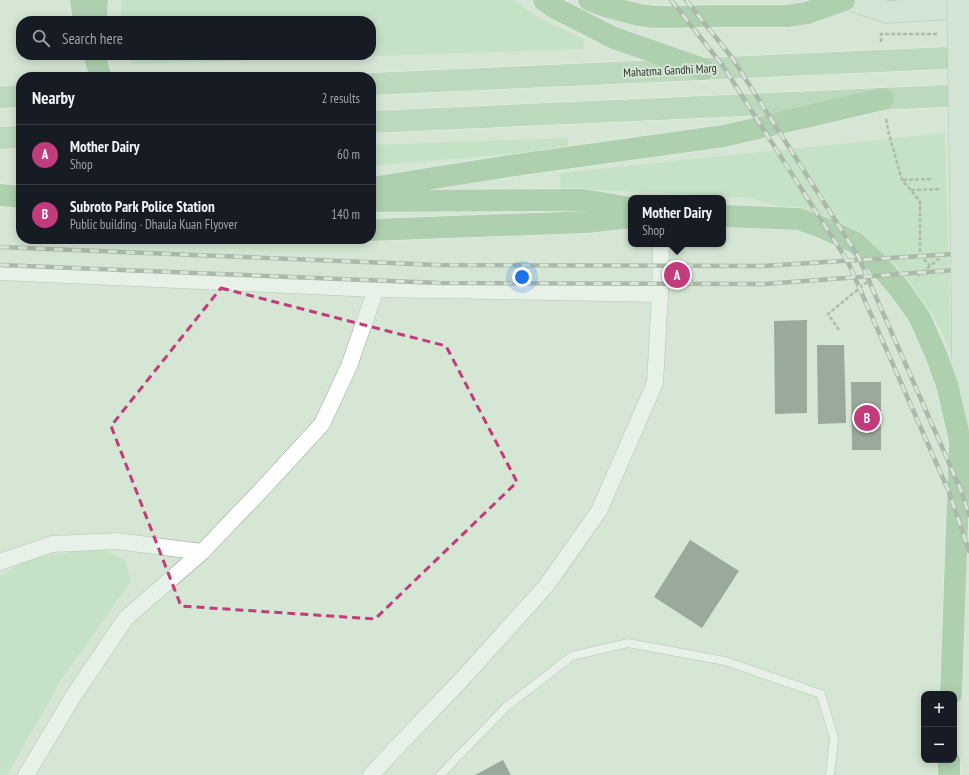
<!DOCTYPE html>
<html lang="en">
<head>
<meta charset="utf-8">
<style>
	body { margin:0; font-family:"PT Sans Narrow",sans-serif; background:#20242c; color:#f1f3f6 }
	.controls { position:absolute; right:12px; bottom:12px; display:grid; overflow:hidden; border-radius:8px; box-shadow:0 2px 10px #0003 }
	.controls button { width:36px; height:36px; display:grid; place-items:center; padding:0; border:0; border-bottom:1px solid #363941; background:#171b24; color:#f1f3f6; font:20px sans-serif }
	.you { position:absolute; left:522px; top:277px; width:14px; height:14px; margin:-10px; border:3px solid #fff; border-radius:50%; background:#1a73e8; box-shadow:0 0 0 6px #1a73e833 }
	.badge { display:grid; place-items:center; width:26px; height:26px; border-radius:50%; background:#c23b7a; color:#fff; font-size:13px; font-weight:700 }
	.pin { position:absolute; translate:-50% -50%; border:2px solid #fff; box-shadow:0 1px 4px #0006 }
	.popup { position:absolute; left:628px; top:195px; width:98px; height:52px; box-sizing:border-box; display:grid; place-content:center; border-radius:8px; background:#171b24; filter:drop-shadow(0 1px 3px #0005); font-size:13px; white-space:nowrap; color:#9ea1a6 }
	.popup b { font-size:15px; color:#f1f3f6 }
	.popup::after { content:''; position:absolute; left:50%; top:100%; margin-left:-8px; border:8px solid transparent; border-top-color:#171b24 }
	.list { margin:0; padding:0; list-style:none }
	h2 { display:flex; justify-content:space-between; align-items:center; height:52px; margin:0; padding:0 16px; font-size:17px }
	h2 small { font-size:13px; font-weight:400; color:#9ea1a6 }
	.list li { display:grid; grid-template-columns:26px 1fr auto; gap:12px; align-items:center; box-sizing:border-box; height:60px; padding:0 16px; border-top:1px solid #363941 }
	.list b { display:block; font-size:15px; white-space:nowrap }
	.list p { margin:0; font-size:13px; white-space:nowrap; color:#9ea1a6 }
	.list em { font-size:13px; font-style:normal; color:#9ea1a6 }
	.icon { flex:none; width:22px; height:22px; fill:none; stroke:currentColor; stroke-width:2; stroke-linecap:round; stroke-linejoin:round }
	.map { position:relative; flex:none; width:969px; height:775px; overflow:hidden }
	.search { position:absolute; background:#171b24; box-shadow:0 2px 10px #0003; left:16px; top:16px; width:360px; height:44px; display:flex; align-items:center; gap:10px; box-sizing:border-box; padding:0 14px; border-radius:16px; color:#9ea1a6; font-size:15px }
	.panel { position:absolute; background:#171b24; box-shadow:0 2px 10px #0003; left:16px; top:72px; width:360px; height:172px; border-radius:16px }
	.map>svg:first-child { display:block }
</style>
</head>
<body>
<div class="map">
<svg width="969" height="775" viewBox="0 0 969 775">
	<rect width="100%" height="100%" fill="#d5e6d5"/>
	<!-- green -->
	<g fill="#b1dcb3">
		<polygon points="121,0 514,0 539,18 583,39 584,49 132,64 129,55 371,55 371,21 121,21"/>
		<polygon points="945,133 951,352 934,317 902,272 866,238 808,214 749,198 656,192 561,189 560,173"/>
		<polygon points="568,138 568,149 371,166 371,145"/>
		<polygon points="101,548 125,560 131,581 63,677 7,775 0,775 0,576 30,558"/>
	</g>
	<!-- building -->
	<g fill="#526153">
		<polygon points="807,320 807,413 775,414 774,321"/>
		<polygon points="817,345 844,345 846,423 818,424"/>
		<polygon points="851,382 881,382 881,450 852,450"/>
		<polygon points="690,540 739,571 702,628 654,597"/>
		<polygon points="503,760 511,775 475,775"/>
	</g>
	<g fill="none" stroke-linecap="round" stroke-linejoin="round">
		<defs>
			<polyline id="service" points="440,775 507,706 572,656 628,643 725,661 821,694 834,738 830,775"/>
			<g id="minor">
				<polyline points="0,272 376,289 660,294"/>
				<polyline points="0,562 52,544 117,541 202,552"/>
				<polyline points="26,775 74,695 126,618 202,552 266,485 322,424 349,366 376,289"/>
				<polyline points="371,775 398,746 464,677 546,586 599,511 655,383 660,294 661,244"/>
			</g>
			<g id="secondary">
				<polyline points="851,0 887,12 969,7"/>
				<polyline points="960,428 963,345"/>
			</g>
			<g id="primary">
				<polyline points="371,84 969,57"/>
				<polyline points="0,97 21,96"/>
				<polyline points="371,122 969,95"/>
				<polyline points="0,138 21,137"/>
			</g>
			<g id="trunk">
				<polyline points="81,0 84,21"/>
				<polyline points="544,0 555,8 614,38 703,69"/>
				<polyline points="589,0 605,6 639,15 655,17 671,17 713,16 787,16 807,13 844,0"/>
				<polyline points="96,21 97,0"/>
				<polyline points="94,55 101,77"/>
				<polyline points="371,188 516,165 724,136 883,99"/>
				<polyline points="0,195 21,197"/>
				<polyline points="371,201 584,200 631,208"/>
				<polyline points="723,216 799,219 826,229 856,243 876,262 899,288 920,318 937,357 947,385 960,441 951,694"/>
				<polyline points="371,230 587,222 631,217"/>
				<polyline points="949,775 949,760"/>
			</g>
		</defs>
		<!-- service casing -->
		<use href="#service" stroke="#8f9e8f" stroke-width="9"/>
		<!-- minor casing -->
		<use href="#minor" stroke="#8f9e8f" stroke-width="17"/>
		<!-- secondary casing -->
		<use href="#secondary" stroke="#8f9e8f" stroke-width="23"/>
		<!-- primary casing -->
		<use href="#primary" stroke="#fff" stroke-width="23"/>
		<!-- trunk casing -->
		<use href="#trunk" stroke="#fff" stroke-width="23"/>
		<!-- path -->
		<g stroke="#7e8a7e" stroke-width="2.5" stroke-dasharray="4 2" stroke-linecap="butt">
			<polyline points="881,42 881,34 937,34"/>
			<polyline points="886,119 889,134 902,180 920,201 920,254 930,266"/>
			<polyline points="903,180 931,179"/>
			<polyline points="911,190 940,189"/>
			<polyline points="918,276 941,257"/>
			<polyline points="839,330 828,314 867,282"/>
		</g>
		<!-- service -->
		<use href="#service" stroke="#fff" stroke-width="8"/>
		<!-- minor -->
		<use href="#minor" stroke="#fff" stroke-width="16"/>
		<!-- secondary -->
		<use href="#secondary" stroke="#cee3d0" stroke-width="22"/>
		<!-- primary -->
		<use href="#primary" stroke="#9ec8a1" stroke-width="22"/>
		<!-- trunk -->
		<use href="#trunk" stroke="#7eb682" stroke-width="22"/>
		<defs>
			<g id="rail">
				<polyline points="671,0 723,66 848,262 949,492 969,551"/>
				<polyline points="686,0 733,59 858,256 960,488 969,515"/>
				<polyline points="0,247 439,265 763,266 969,253"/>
				<polyline points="0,265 439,283 764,284 969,269"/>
			</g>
		</defs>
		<!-- rail casing -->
		<use href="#rail" stroke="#798479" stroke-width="4.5"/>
		<!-- rail -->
		<use href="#rail" stroke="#d5e6d5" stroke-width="3" stroke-dasharray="9" stroke-linecap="butt"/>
		<defs>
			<polyline id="secondary-bridge" points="958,0 963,345"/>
		</defs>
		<!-- secondary-bridge casing -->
		<use href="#secondary-bridge" stroke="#8f9e8f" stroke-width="23" stroke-linecap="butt"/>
		<!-- secondary-bridge -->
		<use href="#secondary-bridge" stroke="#cee3d0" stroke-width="22"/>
	</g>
	<!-- marked area -->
	<path d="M0 0H969V775H0ZM 221,288 L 446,346 L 517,482 L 375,619 L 181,606 L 111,426 Z" fill="#d5e6d5" fill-opacity=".55" fill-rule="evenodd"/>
	<path fill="none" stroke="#c23b7a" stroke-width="3" stroke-dasharray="8 5" stroke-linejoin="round" d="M 221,288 L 446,346 L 517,482 L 375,619 L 181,606 L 111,426 Z"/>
	<g text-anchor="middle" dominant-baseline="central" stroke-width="4" stroke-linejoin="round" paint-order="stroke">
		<!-- street labels -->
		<g font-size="12" fill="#2d342d" stroke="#d5e6d5">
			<text transform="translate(670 70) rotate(-3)">Mahatma Gandhi Marg</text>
		</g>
	</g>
</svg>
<div class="controls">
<button>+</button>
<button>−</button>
</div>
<div class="you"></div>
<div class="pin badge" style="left:677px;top:275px">A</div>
<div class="popup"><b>Mother Dairy</b>Shop</div>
<div class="pin badge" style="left:867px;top:418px">B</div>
<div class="search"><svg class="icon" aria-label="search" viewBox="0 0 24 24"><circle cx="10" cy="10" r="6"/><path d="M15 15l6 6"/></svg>Search here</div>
<section class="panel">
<h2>Nearby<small>2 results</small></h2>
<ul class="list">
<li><span class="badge">A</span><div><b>Mother Dairy</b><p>Shop</p></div><em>60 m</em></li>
<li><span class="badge">B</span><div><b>Subroto Park Police Station</b><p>Public building · Dhaula Kuan Flyover</p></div><em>140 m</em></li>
</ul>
</section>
</div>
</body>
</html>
